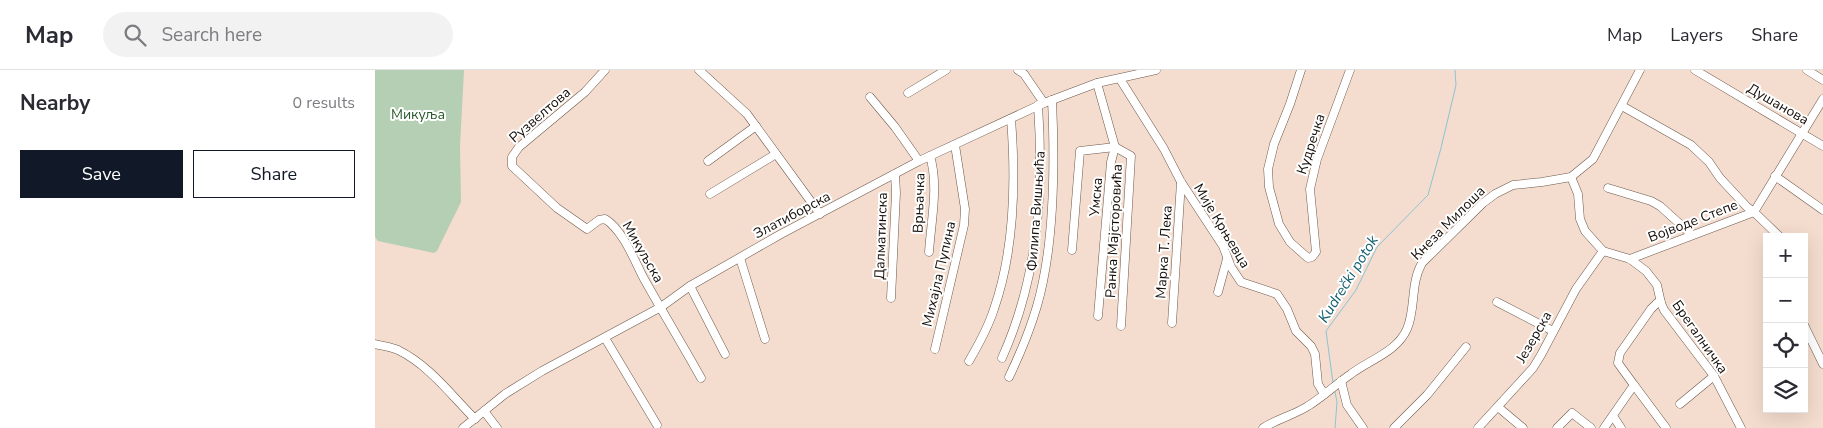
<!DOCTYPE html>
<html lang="en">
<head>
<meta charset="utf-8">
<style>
	body { margin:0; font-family:"Nunito Sans",sans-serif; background:#f2f2f3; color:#2b2b33 }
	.controls { position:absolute; right:15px; bottom:15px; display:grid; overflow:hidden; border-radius:0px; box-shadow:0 5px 20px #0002 }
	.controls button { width:45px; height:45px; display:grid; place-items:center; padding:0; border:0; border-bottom:1px solid #e1e1e2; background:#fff; color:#2b2b33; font:25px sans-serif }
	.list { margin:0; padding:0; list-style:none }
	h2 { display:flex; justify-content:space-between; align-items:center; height:65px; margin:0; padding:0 20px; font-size:21px }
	h2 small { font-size:16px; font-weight:400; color:#7c7c81 }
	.actions { display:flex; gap:10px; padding:15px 20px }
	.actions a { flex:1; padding:11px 0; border:1px solid #111827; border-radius:0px; text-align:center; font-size:18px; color:#111827 }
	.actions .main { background:#111827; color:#fff }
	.icon { flex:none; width:28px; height:28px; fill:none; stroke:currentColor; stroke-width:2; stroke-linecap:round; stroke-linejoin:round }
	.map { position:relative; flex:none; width:1448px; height:358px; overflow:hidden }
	header { display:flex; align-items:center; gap:30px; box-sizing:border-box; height:70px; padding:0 25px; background:#fff; border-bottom:1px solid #e1e1e2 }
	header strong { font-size:24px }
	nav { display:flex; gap:28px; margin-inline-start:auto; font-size:18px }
	.search { width:350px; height:45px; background:#f2f2f3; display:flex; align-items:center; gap:12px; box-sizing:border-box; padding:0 18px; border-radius:28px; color:#7c7c81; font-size:19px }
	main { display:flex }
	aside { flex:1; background:#fff }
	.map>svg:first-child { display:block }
</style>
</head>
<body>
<header>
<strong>Map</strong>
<div class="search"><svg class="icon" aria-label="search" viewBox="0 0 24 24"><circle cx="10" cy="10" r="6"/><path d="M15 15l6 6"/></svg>Search here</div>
<nav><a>Map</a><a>Layers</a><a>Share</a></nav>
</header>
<main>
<aside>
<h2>Nearby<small>0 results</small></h2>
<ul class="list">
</ul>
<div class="actions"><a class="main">Save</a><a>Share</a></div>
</aside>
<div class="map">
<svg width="1448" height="358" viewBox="0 0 1448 358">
	<rect width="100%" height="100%" fill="#f4ddce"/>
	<!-- green -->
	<polygon fill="#b4cfb4" points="0,0 89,0 85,76 86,132 62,181 59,183 3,171 0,167"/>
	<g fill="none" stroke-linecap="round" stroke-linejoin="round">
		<!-- stream -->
		<g stroke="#8bc4d4" stroke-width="1">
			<polyline points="958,313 951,261 981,220 1002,177 1053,125 1066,78 1081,15 1080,0"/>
			<polyline points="960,322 962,332 960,358"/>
		</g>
		<defs>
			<g id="minor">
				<path d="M 230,0 L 210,22 L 144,77 L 137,87 L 137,96 L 182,138 L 212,159 L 224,150 L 230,149 C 247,159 259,189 268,207 C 287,241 307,274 326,308"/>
				<polyline points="324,0 372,44 445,144"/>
				<polyline points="643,0 649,4 669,33"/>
				<polyline points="926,0 915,34 899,74 893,99 894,117 904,154 915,172 933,188 937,187 941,182 935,119 942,89 975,0"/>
				<polyline points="1320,0 1448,76"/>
				<polyline points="1432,0 1448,10"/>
				<polyline points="745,9 789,79 806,112 848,176 856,197 866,212 902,224 912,239 921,261 936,276 940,284 943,314 949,324"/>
				<polyline points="722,13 740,77 736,92 723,246"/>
				<polyline points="533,23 571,0"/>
				<polyline points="495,27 520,57 544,91"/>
				<polyline points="1247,36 1316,75 1334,92 1345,108 1372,137 1379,142 1405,167"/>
				<polyline points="333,91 381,56"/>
				<polyline points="1400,106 1448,140"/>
				<polyline points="1196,107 1203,124 1205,149 1210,161 1228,181 1255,189 1271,201 1282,215 1286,233 1289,240 1339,306 1366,358"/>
				<polyline points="1233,118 1276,131 1285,136 1316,164"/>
				<polyline points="335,124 401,84"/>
				<polyline points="697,180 705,81 740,77 756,86 746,256"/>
				<path d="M 554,182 C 556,151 564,116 555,86"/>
				<polyline points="365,188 390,269"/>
				<polyline points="1255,189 1379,142 1448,29"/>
				<polyline points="315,216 350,284"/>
				<polyline points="843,222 852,189"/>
				<polyline points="516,228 521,123 520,104"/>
				<polyline points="1122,232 1178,261"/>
				<polyline points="797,253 806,112"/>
				<polyline points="1429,255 1448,294"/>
				<polyline points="230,268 282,355"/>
				<path d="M 0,274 C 7,276 16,277 23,280 C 54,295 76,325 100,349"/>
				<polyline points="560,279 589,155 590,139 580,75"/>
				<path d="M 627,288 C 663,208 669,123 663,35"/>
				<path d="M 594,291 C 604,274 613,258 619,239 C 640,179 641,112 636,49"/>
				<path d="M 634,307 C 645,284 655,260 662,236 C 680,174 680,95 677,30"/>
				<polyline points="966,311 972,335 988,358"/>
				<polyline points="1259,315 1291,358"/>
				<polyline points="1305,334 1339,306"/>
				<polyline points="1123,337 1148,358"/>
				<polyline points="109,341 122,358"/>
				<polyline points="1238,346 1246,358"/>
				<polyline points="88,358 130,324 167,301 286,237 315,216 406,164 544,91 669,33 722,13 781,0"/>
				<path d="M 888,358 C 902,349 919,345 933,336 C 948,327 961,314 976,304 C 994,290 1022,282 1032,259 C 1041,238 1035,214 1047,193 L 1108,133 L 1120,124 L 1138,115 L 1167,112 L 1196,107 L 1218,89 L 1265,0"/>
				<polyline points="1019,358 1052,325 1091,277"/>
				<polyline points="1103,358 1158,298 1166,285 1201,219 1228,181"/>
				<polyline points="1182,358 1197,343 1216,358"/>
				<polyline points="1229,358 1259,315 1243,293 1245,283 1276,239 1282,233 1286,233"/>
			</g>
		</defs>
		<!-- minor casing -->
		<use href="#minor" stroke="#6d594c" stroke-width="9"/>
		<!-- minor -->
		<use href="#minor" stroke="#fff" stroke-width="8"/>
	</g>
	<g text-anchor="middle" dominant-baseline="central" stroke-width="4" stroke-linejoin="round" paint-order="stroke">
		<!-- street labels -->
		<g font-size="14" fill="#140c07" stroke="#fff">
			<text transform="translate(1403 34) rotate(30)">Душанова</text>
			<text transform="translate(165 45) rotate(-41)">Рузвелтова</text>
			<text transform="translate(936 74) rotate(-72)">Кудречка</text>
			<text transform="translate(721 127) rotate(-85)">Умска</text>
			<text transform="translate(544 133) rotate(-88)">Врњачка</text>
			<text transform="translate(661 141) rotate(-86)">Филипа Вишњића</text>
			<text transform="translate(417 145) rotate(-28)">Златиборска</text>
			<text transform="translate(1318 151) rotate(-21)">Војводе Степе</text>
			<text transform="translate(1073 153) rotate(-45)">Кнеза Милоша</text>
			<text transform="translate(847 156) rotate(59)">Мије Крњевца</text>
			<text transform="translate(739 161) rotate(-87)">Ранка Мајсторовића</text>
			<text transform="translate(506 166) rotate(-88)">Далматинска</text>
			<text transform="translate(268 182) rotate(60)">Микуљска</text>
			<text transform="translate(789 182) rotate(-86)">Марка Т. Лека</text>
			<text transform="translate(564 204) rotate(-77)">Михајла Пупина</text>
			<text transform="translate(1159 267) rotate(-60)">Језерска</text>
			<text transform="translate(1325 267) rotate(55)">Брегалничка</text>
		</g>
		<!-- park labels -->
		<g font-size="14" fill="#265829" stroke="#fff">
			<text x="43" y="44">Микуља</text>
		</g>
		<!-- water labels -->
		<g font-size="15" font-style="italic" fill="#146071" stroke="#fff">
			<text transform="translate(973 209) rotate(-58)">Kudrečki potok</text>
		</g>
	</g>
</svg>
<div class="controls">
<button>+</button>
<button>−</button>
<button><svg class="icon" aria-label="locate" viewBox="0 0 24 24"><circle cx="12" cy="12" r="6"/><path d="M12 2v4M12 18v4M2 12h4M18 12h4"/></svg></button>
<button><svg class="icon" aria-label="layers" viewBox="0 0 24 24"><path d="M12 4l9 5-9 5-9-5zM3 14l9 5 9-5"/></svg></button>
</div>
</div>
</main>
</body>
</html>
